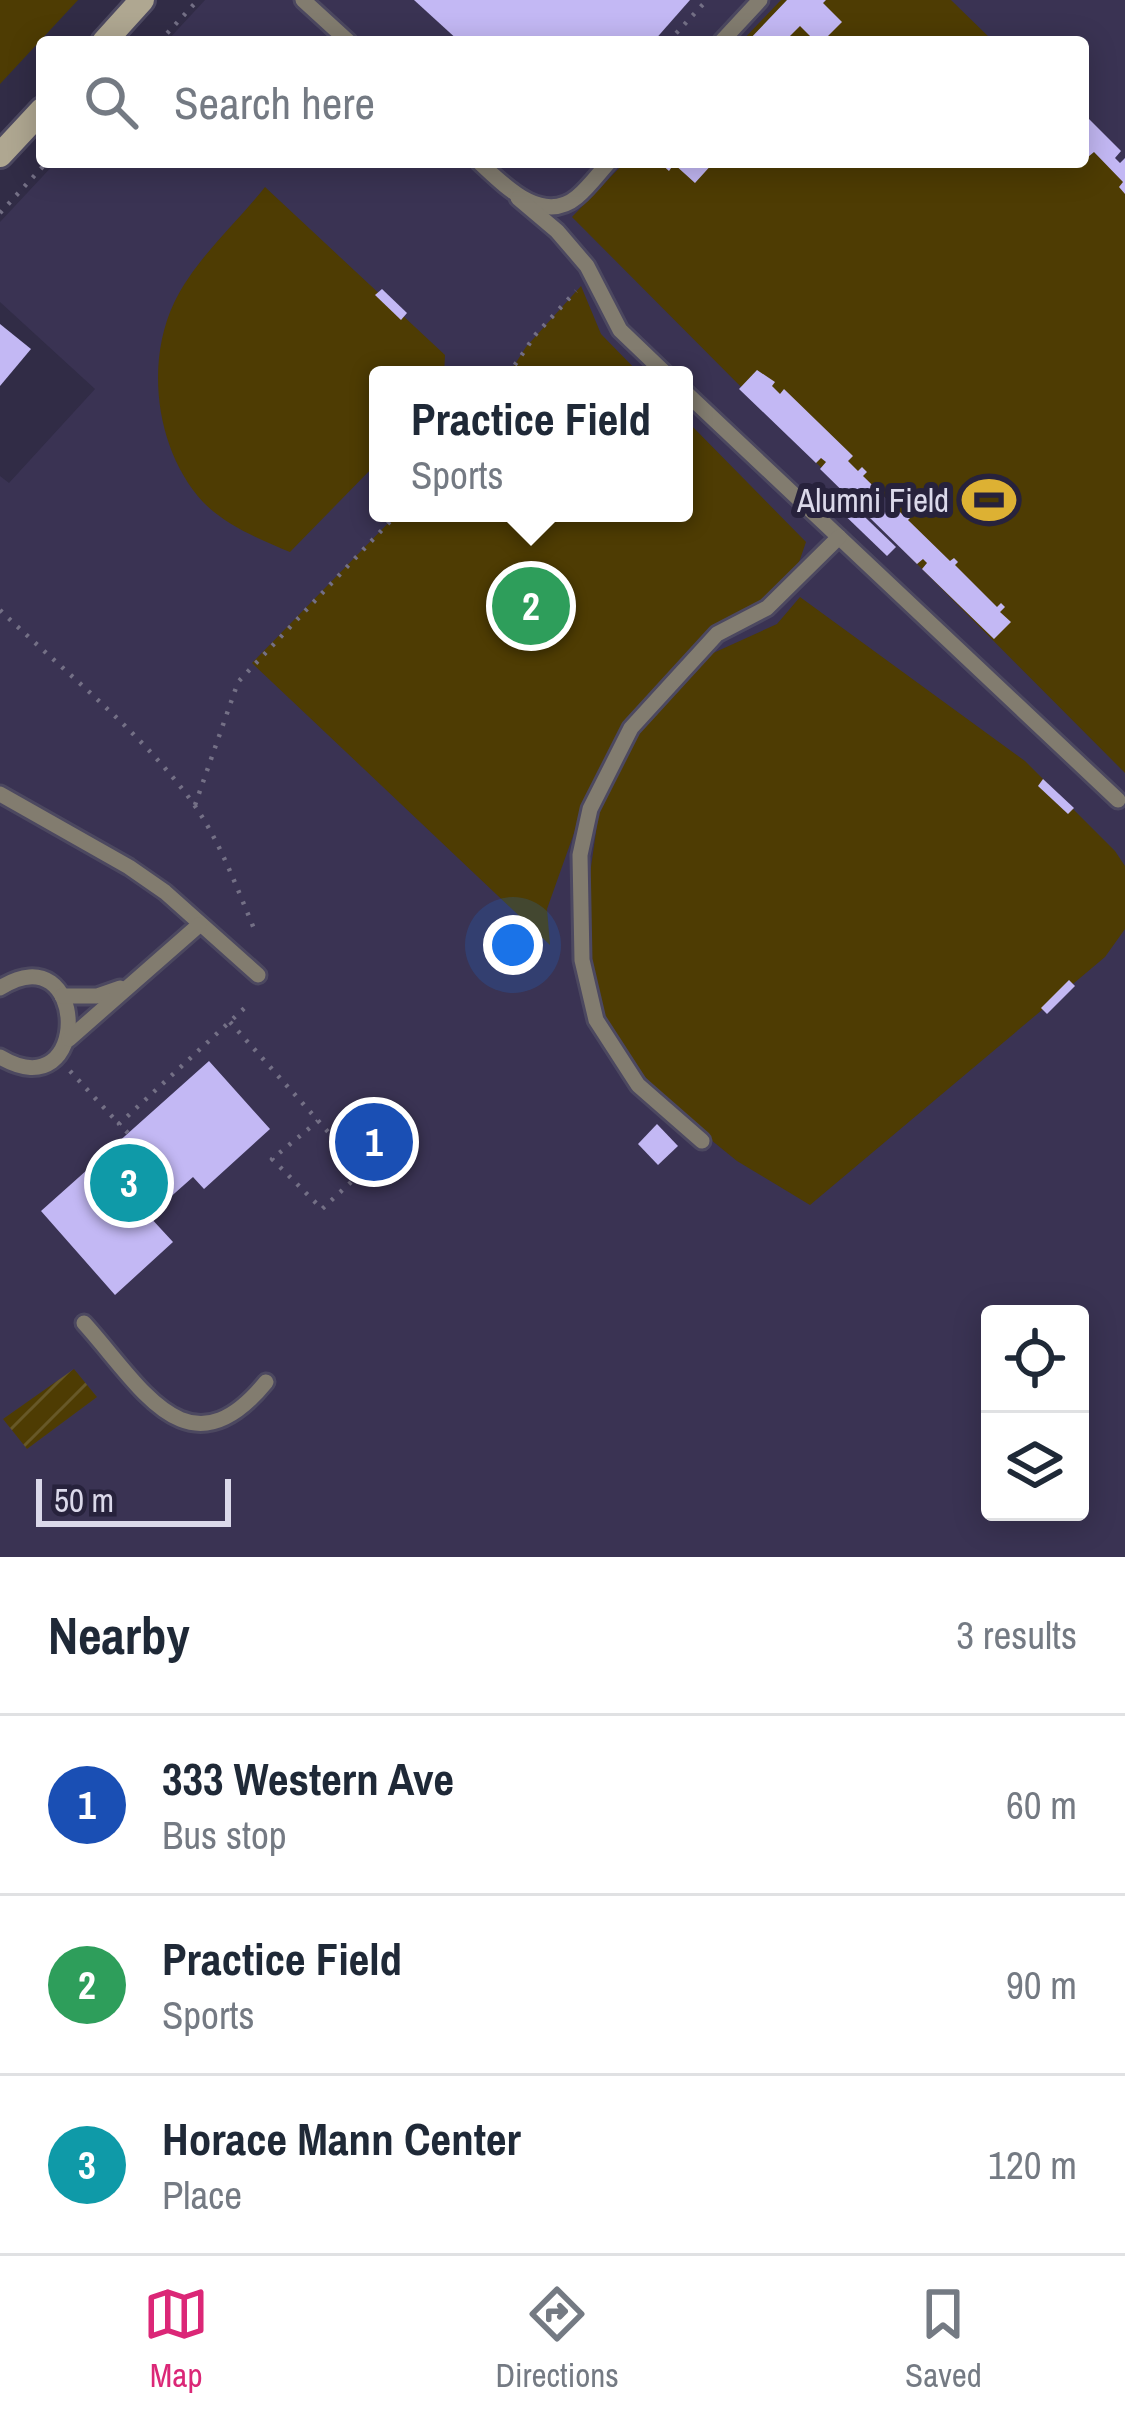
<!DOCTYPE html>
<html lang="en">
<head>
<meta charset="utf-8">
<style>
	body { margin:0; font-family:"Archivo Narrow",sans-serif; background:#f2f2f3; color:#1f2937 }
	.controls { position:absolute; right:36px; bottom:36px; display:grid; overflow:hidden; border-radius:12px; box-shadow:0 6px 30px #0003 }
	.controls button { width:108px; height:108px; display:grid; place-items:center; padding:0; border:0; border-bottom:3px solid #e0e1e3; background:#fff; color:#1f2937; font:60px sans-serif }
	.scale { position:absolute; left:36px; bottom:30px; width:195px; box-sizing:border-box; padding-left:12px; border:6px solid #dbd9ea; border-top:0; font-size:33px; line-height:42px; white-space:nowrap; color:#dbd9ea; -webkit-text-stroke:9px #27223c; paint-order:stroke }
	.you { position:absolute; left:513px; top:945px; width:42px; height:42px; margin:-30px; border:9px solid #fff; border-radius:50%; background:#1a73e8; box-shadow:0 0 0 18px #1a73e833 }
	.badge { display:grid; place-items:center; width:78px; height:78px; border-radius:50%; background:#db2777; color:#fff; font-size:39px; font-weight:700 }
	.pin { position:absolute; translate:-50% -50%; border:6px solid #fff; box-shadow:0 3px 12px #0006 }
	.popup { position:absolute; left:369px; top:366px; width:324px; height:156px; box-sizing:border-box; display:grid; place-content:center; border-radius:12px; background:#fff; filter:drop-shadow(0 3px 9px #0005); font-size:39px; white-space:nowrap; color:#747a83 }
	.popup b { font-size:45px; color:#1f2937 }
	.popup::after { content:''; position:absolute; left:50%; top:100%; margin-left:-24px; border:24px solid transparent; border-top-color:#fff }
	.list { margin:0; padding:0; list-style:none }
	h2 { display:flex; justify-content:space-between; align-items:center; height:156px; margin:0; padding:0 48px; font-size:51px }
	h2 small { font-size:39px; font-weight:400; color:#747a83 }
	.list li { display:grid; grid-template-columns:78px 1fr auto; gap:36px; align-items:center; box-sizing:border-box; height:180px; padding:0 48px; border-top:3px solid #e0e1e3 }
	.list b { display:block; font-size:45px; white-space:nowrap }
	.list p { margin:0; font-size:39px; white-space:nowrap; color:#747a83 }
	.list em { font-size:39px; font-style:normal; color:#747a83 }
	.icon { flex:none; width:66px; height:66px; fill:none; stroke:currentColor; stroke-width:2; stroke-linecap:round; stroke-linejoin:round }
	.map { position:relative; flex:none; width:1125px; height:1557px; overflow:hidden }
	.search { position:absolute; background:#fff; box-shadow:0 6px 30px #0003; left:36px; right:36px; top:36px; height:132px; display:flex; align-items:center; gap:30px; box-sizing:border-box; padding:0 42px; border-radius:12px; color:#747a83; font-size:45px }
	.sheet { height:696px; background:#fff }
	nav { display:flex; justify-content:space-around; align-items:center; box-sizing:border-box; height:168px; border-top:3px solid #e0e1e3; background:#fff; font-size:33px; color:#747a83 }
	nav a { display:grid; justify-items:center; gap:6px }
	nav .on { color:#db2777 }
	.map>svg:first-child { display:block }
</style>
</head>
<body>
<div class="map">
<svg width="1125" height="1557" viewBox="0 0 1125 1557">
	<defs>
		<pattern id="garden-furrows" width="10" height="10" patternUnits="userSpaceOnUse" patternTransform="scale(3)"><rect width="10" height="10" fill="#4e3c03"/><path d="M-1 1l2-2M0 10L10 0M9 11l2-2" fill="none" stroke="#675828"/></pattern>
	</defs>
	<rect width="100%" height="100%" fill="#312c46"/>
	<!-- built -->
	<path fill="#3a3353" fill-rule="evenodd" d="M 205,0 L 1125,0 L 1125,1557 L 0,1557 L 0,476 L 9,483 L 95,389 L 0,302 L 0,222 L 56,162 L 1083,162 L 1083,42 L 166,42 ZM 378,375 L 684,375 L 684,513 L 378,513 ZM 990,1314 L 1080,1314 L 1080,1512 L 990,1512 Z"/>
	<!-- green -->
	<g fill="#4e3c03">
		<polygon points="0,0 78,0 0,84"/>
		<polygon points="781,0 951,0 994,42 741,42"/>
		<polygon points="1083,129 1125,170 1125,773 572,217 625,162 1083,162"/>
		<path d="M 265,187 L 445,355 L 444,375 L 378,375 L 378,462 L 290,552 C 261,540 225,525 203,502 C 156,451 145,364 174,303 C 195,259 235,225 265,187 Z"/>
		<polygon points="581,286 601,334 641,375 508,375 526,347"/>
		<polygon points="684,418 806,542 797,568 773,596 705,636 619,730 590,788 547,909 550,945 252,663 398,513 684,513"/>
		<polygon points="800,597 1025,761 1115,851 1125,866 1125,929 1105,957 810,1205 737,1161 684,1118 630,1061 605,1018 588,941 590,874 600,804 637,736 700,659 777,624"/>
	</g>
	<!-- garden -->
	<polygon fill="url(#garden-furrows)" points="74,1369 97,1397 27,1449 3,1419"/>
	<!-- building -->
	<g fill="#c3b8f4">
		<polygon points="414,0 690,0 653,42 460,42"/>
		<polygon points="787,0 826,0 823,3 842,22 822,42 816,42 800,26 784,42 747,42"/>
		<polygon points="1083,113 1121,151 1115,158 1120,163 1125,158 1125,194 1119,187 1123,182 1094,152 1088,157 1083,153"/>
		<polygon points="659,162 714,162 695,183 674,164 669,171"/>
		<polygon points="382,289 407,313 401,320 375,295"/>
		<polygon points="0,324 31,349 0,386"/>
		<polygon points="757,370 775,382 772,386 780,394 784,389 853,456 848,461 858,471 862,467 867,472 863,476 904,516 908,512 912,516 908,520 950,561 954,558 958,562 955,565 997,607 1001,603 1005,607 1000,612 1011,622 994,639 922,569 927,563 923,559 917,564 820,469 826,462 821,458 816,463 739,389"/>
		<polygon points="841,494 896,547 887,556 832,503"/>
		<polygon points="1043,779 1074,808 1068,814 1038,786"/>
		<polygon points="1069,980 1075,986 1047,1014 1041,1008"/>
		<polygon points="209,1061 270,1129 204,1189 193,1177 149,1216 173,1242 115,1295 41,1211"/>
		<polygon points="657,1124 678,1146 658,1165 638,1144"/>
	</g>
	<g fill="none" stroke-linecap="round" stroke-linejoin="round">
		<defs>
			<g id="lane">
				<polyline points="303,0 349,42"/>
				<polyline points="721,42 760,0"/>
				<path d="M 479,162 C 503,184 542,226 577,197 C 589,187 599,173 609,162"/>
				<polyline points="518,198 557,231 587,266 620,330 667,375"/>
				<polyline points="684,391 1118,800"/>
				<polyline points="0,794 129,867 165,892 258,975"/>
				<path d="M 0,988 C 89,931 93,1112 0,1057"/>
				<polyline points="62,996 97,996 120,988"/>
				<polyline points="69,1039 199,925"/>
				<polyline points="702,1141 638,1085 596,1020 582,960 580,855 590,809 631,728 717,634 767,608 839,537"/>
				<path d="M 84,1323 C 141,1386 188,1478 266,1382"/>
			</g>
			<g id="secondary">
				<polyline points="104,42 142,0"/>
				<polyline points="0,155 42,110"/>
			</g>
		</defs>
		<!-- lane casing -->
		<use href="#lane" stroke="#4c4860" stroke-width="21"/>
		<!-- secondary casing -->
		<use href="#secondary" stroke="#4c4860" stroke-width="30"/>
		<!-- path -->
		<g stroke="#747086" stroke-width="4.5" stroke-dasharray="3 9" stroke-linecap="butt">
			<polyline points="159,42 198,0"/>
			<polyline points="668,42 707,0"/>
			<polyline points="0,213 47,162"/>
			<polyline points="508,375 536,334 576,291"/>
			<path d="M 0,610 C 63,671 137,728 190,799 C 219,838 236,886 255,931"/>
			<polyline points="195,805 238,682 398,513"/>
			<polyline points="230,1022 363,1171 322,1209 272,1159 318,1121"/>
			<polyline points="70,1071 119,1124"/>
			<polyline points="128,1133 119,1124 250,1003"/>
		</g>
		<!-- lane -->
		<use href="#lane" stroke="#827c6f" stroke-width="15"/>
		<!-- secondary -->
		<use href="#secondary" stroke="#afa791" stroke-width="24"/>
	</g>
	<!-- icons -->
	<defs>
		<symbol id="stadium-bare" viewBox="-9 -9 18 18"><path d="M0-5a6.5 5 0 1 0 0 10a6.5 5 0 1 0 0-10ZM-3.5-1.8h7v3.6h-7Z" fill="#ddb133" stroke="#27223c" stroke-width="2.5" paint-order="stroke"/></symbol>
	</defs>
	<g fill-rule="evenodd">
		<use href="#stadium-bare" x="951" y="462" width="76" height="76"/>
	</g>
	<g text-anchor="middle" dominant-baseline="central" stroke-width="12" stroke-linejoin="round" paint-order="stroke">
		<!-- poi labels -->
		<g font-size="33" fill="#dbd9ea" stroke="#27223c" text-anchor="end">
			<text x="949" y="500">Alumni Field</text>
		</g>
	</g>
</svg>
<div class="controls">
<button><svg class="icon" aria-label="locate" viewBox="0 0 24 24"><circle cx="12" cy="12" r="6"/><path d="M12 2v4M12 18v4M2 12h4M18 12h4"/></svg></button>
<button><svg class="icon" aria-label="layers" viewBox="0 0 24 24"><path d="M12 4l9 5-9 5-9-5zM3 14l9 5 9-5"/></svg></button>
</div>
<div class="scale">50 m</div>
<div class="you"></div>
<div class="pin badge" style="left:374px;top:1142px;background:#1a4fb4">1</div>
<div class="pin badge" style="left:531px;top:606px;background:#2e9e5b">2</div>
<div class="popup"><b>Practice Field</b>Sports</div>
<div class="pin badge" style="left:129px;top:1183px;background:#0f9aa8">3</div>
<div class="search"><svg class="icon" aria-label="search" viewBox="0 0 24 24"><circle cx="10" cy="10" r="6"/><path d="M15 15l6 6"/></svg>Search here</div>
</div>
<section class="sheet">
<h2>Nearby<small>3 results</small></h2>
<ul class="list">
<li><span class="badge" style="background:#1a4fb4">1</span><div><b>333 Western Ave</b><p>Bus stop</p></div><em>60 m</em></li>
<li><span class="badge" style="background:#2e9e5b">2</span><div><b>Practice Field</b><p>Sports</p></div><em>90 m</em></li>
<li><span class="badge" style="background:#0f9aa8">3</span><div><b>Horace Mann Center</b><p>Place</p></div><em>120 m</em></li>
</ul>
</section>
<nav>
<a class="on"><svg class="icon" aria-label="map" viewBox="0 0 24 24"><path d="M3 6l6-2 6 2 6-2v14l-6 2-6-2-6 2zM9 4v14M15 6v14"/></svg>Map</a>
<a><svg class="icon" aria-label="directions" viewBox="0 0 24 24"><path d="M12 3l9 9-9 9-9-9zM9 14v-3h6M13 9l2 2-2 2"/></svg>Directions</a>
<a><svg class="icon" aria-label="saved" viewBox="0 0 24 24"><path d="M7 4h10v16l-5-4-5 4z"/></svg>Saved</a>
</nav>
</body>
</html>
